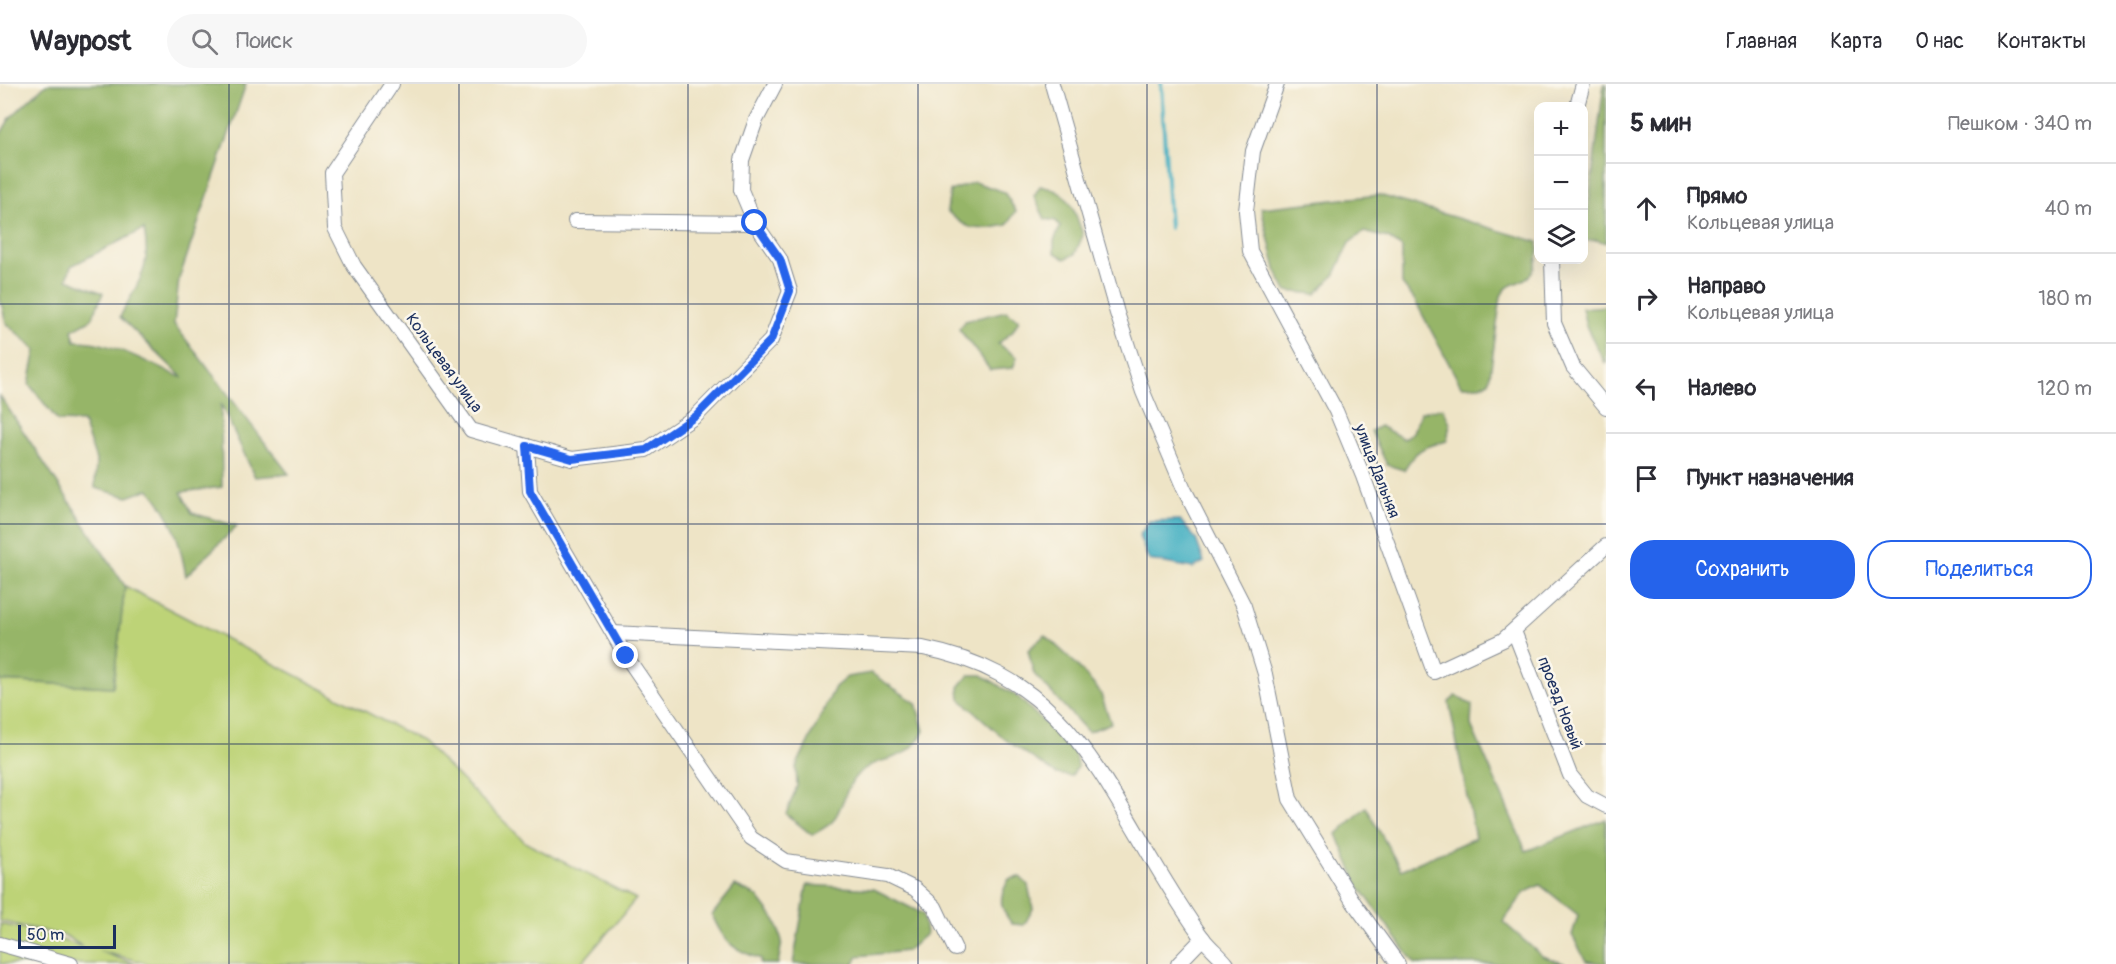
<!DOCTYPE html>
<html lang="ru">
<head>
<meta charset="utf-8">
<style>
	body { margin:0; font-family:Pangolin,sans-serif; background:#f7f7f7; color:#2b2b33 }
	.controls { position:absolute; right:18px; top:18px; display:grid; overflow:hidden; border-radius:12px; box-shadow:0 6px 24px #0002 }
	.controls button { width:54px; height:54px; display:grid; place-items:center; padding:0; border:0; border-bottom:2px solid #e1e1e2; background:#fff; color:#2b2b33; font:30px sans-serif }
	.scale { position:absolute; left:18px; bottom:15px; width:98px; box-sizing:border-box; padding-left:6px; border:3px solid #1b2f5e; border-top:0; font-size:16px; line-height:21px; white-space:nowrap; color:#1b2f5e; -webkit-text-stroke:4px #fbf7ec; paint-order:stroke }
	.stop { position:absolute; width:18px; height:18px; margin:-14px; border:4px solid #2563eb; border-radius:50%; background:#fff }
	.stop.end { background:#2563eb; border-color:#fff; box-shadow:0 2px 6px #0008 }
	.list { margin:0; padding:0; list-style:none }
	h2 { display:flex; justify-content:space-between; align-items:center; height:78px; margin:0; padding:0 24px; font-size:26px }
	h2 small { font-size:20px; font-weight:400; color:#7c7c81 }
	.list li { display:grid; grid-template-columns:39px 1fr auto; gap:18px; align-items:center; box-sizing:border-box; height:90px; padding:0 24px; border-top:2px solid #e1e1e2 }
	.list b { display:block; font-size:22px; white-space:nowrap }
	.list p { margin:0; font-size:20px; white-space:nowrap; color:#7c7c81 }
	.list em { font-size:20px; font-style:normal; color:#7c7c81 }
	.actions { display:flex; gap:12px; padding:18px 24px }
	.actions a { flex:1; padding:14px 0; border:2px solid #2563eb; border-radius:24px; text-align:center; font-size:21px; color:#2563eb }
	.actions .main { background:#2563eb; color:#fff }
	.icon { flex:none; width:33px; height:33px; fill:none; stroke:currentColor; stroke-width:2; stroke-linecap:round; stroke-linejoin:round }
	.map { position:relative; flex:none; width:1606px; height:880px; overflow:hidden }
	header { display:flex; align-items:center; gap:36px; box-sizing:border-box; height:84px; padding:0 30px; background:#fff; border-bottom:2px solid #e1e1e2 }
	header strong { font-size:28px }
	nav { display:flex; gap:33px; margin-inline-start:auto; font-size:21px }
	.search { width:420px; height:54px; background:#f7f7f7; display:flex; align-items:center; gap:15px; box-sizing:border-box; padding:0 21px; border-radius:33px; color:#7c7c81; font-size:22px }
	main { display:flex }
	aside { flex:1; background:#fff }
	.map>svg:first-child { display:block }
</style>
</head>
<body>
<header>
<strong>Waypost</strong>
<div class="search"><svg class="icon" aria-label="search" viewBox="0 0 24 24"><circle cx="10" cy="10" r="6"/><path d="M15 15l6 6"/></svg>Поиск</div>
<nav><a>Главная</a><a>Карта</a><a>О нас</a><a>Контакты</a></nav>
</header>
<main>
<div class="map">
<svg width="1606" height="880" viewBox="0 0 1606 880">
	<rect width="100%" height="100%" fill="#fbf7ec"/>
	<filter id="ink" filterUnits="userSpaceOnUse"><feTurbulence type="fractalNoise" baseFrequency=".0167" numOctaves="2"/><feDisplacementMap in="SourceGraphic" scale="12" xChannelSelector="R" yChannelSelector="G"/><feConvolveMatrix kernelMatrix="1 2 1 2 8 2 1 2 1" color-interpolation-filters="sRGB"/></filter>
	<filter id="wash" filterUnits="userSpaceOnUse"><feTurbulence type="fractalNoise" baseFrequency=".008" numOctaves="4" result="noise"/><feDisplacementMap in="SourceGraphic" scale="24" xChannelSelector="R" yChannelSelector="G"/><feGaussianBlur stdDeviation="1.35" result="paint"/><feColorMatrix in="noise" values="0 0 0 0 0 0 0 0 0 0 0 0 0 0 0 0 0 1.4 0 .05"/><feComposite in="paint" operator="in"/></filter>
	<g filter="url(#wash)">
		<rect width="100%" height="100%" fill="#eee4c6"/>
		<!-- green -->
		<polygon fill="#bdd377" stroke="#6c816a" stroke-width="1.5" points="125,502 422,657 526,759 636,815 581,880 150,880 99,867 135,880 0,880 0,840 30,846 83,863 66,852 0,837 0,597 113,603"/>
		<!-- forest -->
		<g fill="#96b568" stroke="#587263" stroke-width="1.5" fill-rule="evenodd">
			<path d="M 46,0 L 246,0 L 179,195 L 174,240 L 289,390 L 255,393 L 221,320 L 222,403 L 181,408 L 192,429 L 237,442 L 186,492 C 179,455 174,434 149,405 L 128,413 L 95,404 L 96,376 L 83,338 L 58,337 L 29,300 L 36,266 L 6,239 L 0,214 L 0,51 L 10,34 ZM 144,145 C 152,187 138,197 120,233 L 183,294 C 150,281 112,256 75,257 L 72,246 L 92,235 L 103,209 L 67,195 L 71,182 Z"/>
			<polygon points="1604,0 1606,0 1606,159 1597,156 1584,157"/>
			<path d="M 974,98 L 1004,108 L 1016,127 L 1007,141 C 978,147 968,148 947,127 L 950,107 Z"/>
			<path d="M 1040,102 C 1071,107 1074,125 1083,151 L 1075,170 L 1065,175 L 1054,168 L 1054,157 L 1060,143 L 1056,137 L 1045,135 L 1034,112 Z"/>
			<path d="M 1379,111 L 1538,158 C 1539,210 1511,189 1501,212 L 1489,298 L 1479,302 L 1461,302 L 1414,215 L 1402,200 L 1402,164 L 1388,154 L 1364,148 L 1349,159 L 1335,190 L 1316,210 L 1286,207 L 1277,189 L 1261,124 Z"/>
			<polygon points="1606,222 1606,281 1586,242 1582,224"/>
			<polygon points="1006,227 1019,236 1012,248 998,260 1017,273 1013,284 990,286 959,245 965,237"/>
			<polygon points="0,312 125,502 113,603 0,597"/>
			<path d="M 1443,324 L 1450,340 L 1447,357 C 1423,363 1416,365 1404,386 L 1387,381 L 1371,347 L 1380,342 L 1404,355 L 1413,348 L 1421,328 Z"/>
			<polygon points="1045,551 1075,579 1100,608 1111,639 1088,648 1034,590 1028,566"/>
			<path d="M 871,589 L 916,619 L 924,647 C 907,681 881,670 859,689 C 845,702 844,723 832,738 C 827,743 819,747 812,751 L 786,730 L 797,702 L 796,683 L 835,603 L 847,593 Z"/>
			<polygon points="969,591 982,591 1018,613 1074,668 1078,683 1071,692 1056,690 1006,656 960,615 959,603"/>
			<polygon points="1456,612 1472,621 1471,641 1526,767 1606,735 1606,880 1586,877 1572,851 1578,831 1540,801 1524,809 1503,838 1542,872 1566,880 1415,880 1358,801 1337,750 1366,723 1401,786 1475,754 1449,618"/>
			<path d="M 1020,793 L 1028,801 L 1033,825 L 1024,841 L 1012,840 C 999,823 998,814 1009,795 Z"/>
			<polygon points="807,801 874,805 923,830 926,850 907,867 858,872 854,880 793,880"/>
			<path d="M 735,802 L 757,812 L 776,837 L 782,857 L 778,880 L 760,880 L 761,875 C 732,865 725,860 712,831 Z"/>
		</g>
		<!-- water -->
		<polygon fill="#44b0c2" stroke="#307090" stroke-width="1.5" points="1180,436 1196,455 1204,478 1193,484 1149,476 1139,452 1149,437"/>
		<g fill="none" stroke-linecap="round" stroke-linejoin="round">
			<!-- stream -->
			<polyline stroke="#44b0c2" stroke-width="4" points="1161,0 1170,144"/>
		</g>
	</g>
	<g filter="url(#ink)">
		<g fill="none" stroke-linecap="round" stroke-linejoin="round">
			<defs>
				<g id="street">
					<polyline points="392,0 332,89 335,144 354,182 471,346 572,375 646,366 696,332 771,256 790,207 780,175 755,139 741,106 742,76 756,36 775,0"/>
					<polyline points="1052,0 1117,229 1143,308 1184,405 1244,522 1265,590 1290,715 1354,819 1398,880"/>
					<polyline points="1277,0 1253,67 1246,127 1250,167 1336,327 1363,392 1434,588 1503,556 1606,462"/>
					<polyline points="1577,22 1583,0"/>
					<polyline points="575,137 755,139"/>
					<polyline points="1552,176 1554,239 1573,283 1606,323"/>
					<polyline points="527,362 530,407 626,572 751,754 786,777 888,792 915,805 935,823 955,865"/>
					<polyline points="1514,547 1570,691 1587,712 1606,722"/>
					<path d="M 613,549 L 923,564 C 1070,593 1102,698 1174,811 C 1183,825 1192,840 1202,853 C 1209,863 1219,870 1227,880"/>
					<polyline points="0,860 71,880"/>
					<polyline points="1178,880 1203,854"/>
				</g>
			</defs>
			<!-- street casing -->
			<use href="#street" stroke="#848a92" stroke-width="16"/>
			<!-- street -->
			<use href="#street" stroke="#fff" stroke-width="14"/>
		</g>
	</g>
	<g fill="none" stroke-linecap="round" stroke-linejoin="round" filter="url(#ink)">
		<!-- route -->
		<polyline stroke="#2563eb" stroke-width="8" points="626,572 530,407 527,362 572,375 646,366 696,332 771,256 790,207 780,175 755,139"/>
	</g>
	<!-- grid -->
	<path fill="none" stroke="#1b2f5e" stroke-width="1.5" stroke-opacity="0.55" d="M 229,0 L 229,880M 459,0 L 459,880M 688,0 L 688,880M 918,0 L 918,880M 1147,0 L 1147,880M 1377,0 L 1377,880M 0,220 L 1606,220M 0,440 L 1606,440M 0,660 L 1606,660"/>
	<g text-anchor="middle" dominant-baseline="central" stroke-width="5" stroke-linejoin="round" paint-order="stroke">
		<!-- street labels -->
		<g font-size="16" fill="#1b2f5e" stroke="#fbf7ec">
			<text transform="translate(444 279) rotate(54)">Кольцевая улица</text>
			<text transform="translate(1377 387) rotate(69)">улица Дальняя</text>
			<text transform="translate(1560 619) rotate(69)">проезд Новый</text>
		</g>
	</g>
</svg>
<div class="controls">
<button>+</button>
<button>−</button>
<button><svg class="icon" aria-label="layers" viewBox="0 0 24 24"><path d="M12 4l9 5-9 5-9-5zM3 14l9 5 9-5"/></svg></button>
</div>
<div class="scale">50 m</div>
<div class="stop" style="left:755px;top:139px"></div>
<div class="stop end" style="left:626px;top:572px"></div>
</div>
<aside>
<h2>5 мин<small>Пешком · 340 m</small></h2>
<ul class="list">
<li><svg class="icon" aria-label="ahead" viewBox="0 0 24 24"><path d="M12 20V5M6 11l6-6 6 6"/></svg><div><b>Прямо</b><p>Кольцевая улица</p></div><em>40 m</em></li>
<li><svg class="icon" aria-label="right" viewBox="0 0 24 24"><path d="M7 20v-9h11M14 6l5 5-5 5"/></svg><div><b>Направо</b><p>Кольцевая улица</p></div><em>180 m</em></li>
<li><svg class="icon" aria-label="left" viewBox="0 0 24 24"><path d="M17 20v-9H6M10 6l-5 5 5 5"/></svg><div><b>Налево</b></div><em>120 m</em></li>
<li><svg class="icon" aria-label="arrive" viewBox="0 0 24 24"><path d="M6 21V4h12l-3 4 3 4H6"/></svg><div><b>Пункт назначения</b></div></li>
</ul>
<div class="actions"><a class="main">Сохранить</a><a>Поделиться</a></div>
</aside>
</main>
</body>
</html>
